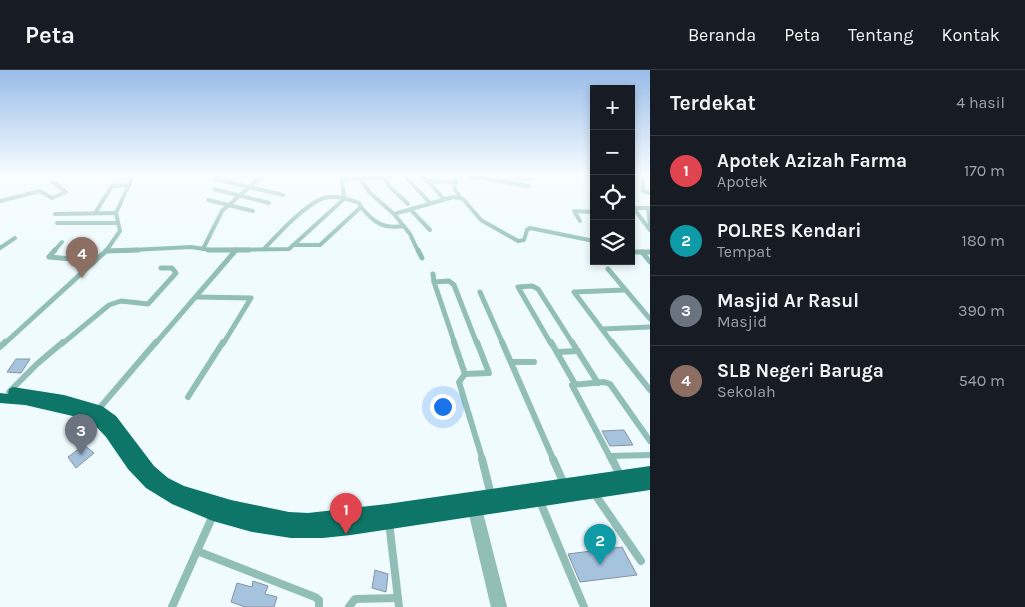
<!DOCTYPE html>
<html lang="id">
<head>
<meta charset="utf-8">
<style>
	body { margin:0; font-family:Karla,sans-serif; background:#20242c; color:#f1f3f6 }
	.controls { position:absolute; right:15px; top:15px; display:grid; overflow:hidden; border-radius:0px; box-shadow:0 2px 8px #0003 }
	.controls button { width:45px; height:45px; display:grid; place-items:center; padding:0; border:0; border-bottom:1px solid #363941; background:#171b24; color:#f1f3f6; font:25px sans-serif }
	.you { position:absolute; left:442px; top:336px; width:18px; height:18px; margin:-12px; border:4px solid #fff; border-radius:50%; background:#1a73e8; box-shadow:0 0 0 8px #1a73e833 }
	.badge { display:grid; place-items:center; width:32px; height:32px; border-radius:50%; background:#db2777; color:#fff; font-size:16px; font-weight:700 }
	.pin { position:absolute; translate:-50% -41px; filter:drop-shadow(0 1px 2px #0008) }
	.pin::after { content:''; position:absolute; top:26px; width:18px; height:15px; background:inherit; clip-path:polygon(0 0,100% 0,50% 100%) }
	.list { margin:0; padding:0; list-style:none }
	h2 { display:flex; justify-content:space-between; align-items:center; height:65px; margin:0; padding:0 20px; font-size:21px }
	h2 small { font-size:16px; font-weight:400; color:#9ea1a6 }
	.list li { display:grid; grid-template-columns:32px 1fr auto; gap:15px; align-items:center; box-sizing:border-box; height:70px; padding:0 20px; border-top:1px solid #363941 }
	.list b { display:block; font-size:19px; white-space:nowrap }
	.list p { margin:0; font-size:16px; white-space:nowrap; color:#9ea1a6 }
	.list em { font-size:16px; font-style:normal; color:#9ea1a6 }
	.icon { flex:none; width:28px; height:28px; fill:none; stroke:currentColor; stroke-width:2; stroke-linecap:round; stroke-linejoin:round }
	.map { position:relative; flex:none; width:650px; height:537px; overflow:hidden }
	header { display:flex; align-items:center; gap:30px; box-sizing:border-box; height:70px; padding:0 25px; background:#171b24; border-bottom:1px solid #363941 }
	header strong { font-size:24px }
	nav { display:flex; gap:28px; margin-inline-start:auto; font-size:18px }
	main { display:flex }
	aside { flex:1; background:#171b24 }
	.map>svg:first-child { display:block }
</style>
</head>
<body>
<header>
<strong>Peta</strong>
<nav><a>Beranda</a><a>Peta</a><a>Tentang</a><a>Kontak</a></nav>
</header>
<main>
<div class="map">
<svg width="650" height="537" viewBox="0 0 650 537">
	<rect width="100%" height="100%" fill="#effbfe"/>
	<!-- building -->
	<g fill="#a6c3de" stroke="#86939f">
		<polygon points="16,289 30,289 21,303 7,302"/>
		<polygon points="624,360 633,375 610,376 602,361"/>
		<polygon points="84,375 94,383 76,398 68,387"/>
		<polygon points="622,477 637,505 580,512 568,484"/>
		<polygon points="375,500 388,504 386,522 372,518"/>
		<polygon points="253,511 268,516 265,524 277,527 274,537 245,537 231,532 237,513 252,517"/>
	</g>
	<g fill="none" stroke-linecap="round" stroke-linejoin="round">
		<!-- street-far3 -->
		<g stroke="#91beb6" stroke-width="4">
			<polyline points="344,106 342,110 391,106"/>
			<polyline points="405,106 430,133"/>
			<polyline points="423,106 444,129"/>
			<polyline points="457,106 454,118 460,127"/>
			<polyline points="469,106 529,116"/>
			<polyline points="514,106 530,109"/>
			<polyline points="643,106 643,121 650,123"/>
			<polyline points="384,107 389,116 408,134"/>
			<polyline points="215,109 283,125"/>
			<polyline points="360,109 370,123 394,144"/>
			<polyline points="342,110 344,129"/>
			<polyline points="426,111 455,112"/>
			<polyline points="214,119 269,133"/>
			<polyline points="208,130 253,141"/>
			<polyline points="0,131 40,121 52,128 66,122 53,112"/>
			<path d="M 361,137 C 374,153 383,159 404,156"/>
			<polyline points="632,138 650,138"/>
			<polyline points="648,138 650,156"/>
			<polyline points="411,140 430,160"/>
			<polyline points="635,140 650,160"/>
			<polyline points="95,143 112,116 129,115"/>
			<polyline points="55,144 116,143"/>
			<polyline points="580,151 574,141 594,142"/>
			<polyline points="57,153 117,153"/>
			<polyline points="0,178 15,168"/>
			<polyline points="203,179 222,141 262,106"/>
			<path d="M 264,179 C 279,163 304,135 324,128 C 335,124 349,129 359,133 L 361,137 L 320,175 L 293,175"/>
			<polyline points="54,181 62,172"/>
			<polyline points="106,181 120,161 116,143 133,106"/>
			<polyline points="111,181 191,177 211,180 289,179 344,129"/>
			<polyline points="418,181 410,164 394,144 453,127 463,129 481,150 518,171 524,170 527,160 530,158 594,171"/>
		</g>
		<!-- street-far2 -->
		<g stroke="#91beb6" stroke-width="5">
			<polyline points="55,180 49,187 94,191"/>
			<polyline points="208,180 249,180"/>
			<polyline points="418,180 422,188"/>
			<polyline points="106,181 138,180"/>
			<polyline points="631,182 650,182"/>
			<polyline points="642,182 650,192"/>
			<polyline points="608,199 650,249"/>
			<polyline points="433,204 434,212"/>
			<polyline points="480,222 503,274"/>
			<polyline points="196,227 251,228 223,274"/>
			<polyline points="602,259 650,257"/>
			<polyline points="4,274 107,180"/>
			<polyline points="62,274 109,235 121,231 148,234 176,203 172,198 161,198"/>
			<polyline points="155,274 236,180"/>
			<polyline points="455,274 434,212 449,211 454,215 477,274"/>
			<polyline points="551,274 518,217 532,216 538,219 573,274"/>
			<polyline points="613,274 574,222 624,220"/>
		</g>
		<!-- street-far1 -->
		<g stroke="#91beb6" stroke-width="6">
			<polyline points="454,272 465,304"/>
			<polyline points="502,272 554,391"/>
			<polyline points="551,272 575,314"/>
			<polyline points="572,272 598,313"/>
			<polyline points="612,272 650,320"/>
			<polyline points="0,277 5,272"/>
			<polyline points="557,282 578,281"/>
			<polyline points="513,292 534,292"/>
			<polyline points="465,304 459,312 483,391"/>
			<polyline points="465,304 489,303 477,272"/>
			<polyline points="9,322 37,294 63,272"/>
			<polyline points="188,327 223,272"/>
			<polyline points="97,341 156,272"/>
			<polyline points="609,386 650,385"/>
			<polyline points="612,391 572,315 604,312 610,314 650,371"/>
		</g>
		<!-- street -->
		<g stroke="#91beb6" stroke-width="8">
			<polyline points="482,389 491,425"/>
			<polyline points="553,389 565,416"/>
			<polyline points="612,389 621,407"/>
			<polyline points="594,423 641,491"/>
			<polyline points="539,429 584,537"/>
			<polyline points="478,439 503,537"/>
			<polyline points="472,440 495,537"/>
			<polyline points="389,452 399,537"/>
			<polyline points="197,481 315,527 319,530 319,537"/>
			<polyline points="172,537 214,443"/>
			<polyline points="349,537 355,529 398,528"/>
		</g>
		<!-- highway -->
		<polygon fill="#0d7669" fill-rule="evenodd" points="13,317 64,325 102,336 116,346 154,396 168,408 184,416 231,430 289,442 308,443 387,434 650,396 650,420 351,465 323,468 291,468 252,462 213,451 172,434 146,418 128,399 106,367 90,350 25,335 0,333 0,323 8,324 9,319"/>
	</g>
	<!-- sky -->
	<linearGradient id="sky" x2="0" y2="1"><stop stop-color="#99bce9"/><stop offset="0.58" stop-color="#f8fdff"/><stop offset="1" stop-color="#f8fdff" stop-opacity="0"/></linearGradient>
	<rect width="650" height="182" fill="url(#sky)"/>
</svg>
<div class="controls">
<button>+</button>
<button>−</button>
<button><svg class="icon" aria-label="locate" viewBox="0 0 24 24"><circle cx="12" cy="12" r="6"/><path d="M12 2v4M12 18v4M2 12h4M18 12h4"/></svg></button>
<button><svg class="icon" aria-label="layers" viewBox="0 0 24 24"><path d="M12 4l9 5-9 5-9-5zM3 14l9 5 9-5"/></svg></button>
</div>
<div class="you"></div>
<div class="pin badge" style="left:346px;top:464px;background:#e0444e">1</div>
<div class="pin badge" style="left:600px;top:495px;background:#0f9aa8">2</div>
<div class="pin badge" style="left:81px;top:385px;background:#6b7280">3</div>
<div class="pin badge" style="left:82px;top:208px;background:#8d6e63">4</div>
</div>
<aside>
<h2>Terdekat<small>4 hasil</small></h2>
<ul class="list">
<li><span class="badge" style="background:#e0444e">1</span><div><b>Apotek Azizah Farma</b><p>Apotek</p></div><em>170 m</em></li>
<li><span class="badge" style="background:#0f9aa8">2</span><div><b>POLRES Kendari</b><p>Tempat</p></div><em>180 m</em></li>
<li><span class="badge" style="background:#6b7280">3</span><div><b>Masjid Ar Rasul</b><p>Masjid</p></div><em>390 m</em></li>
<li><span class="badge" style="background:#8d6e63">4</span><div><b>SLB Negeri Baruga</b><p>Sekolah</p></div><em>540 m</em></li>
</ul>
</aside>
</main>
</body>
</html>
